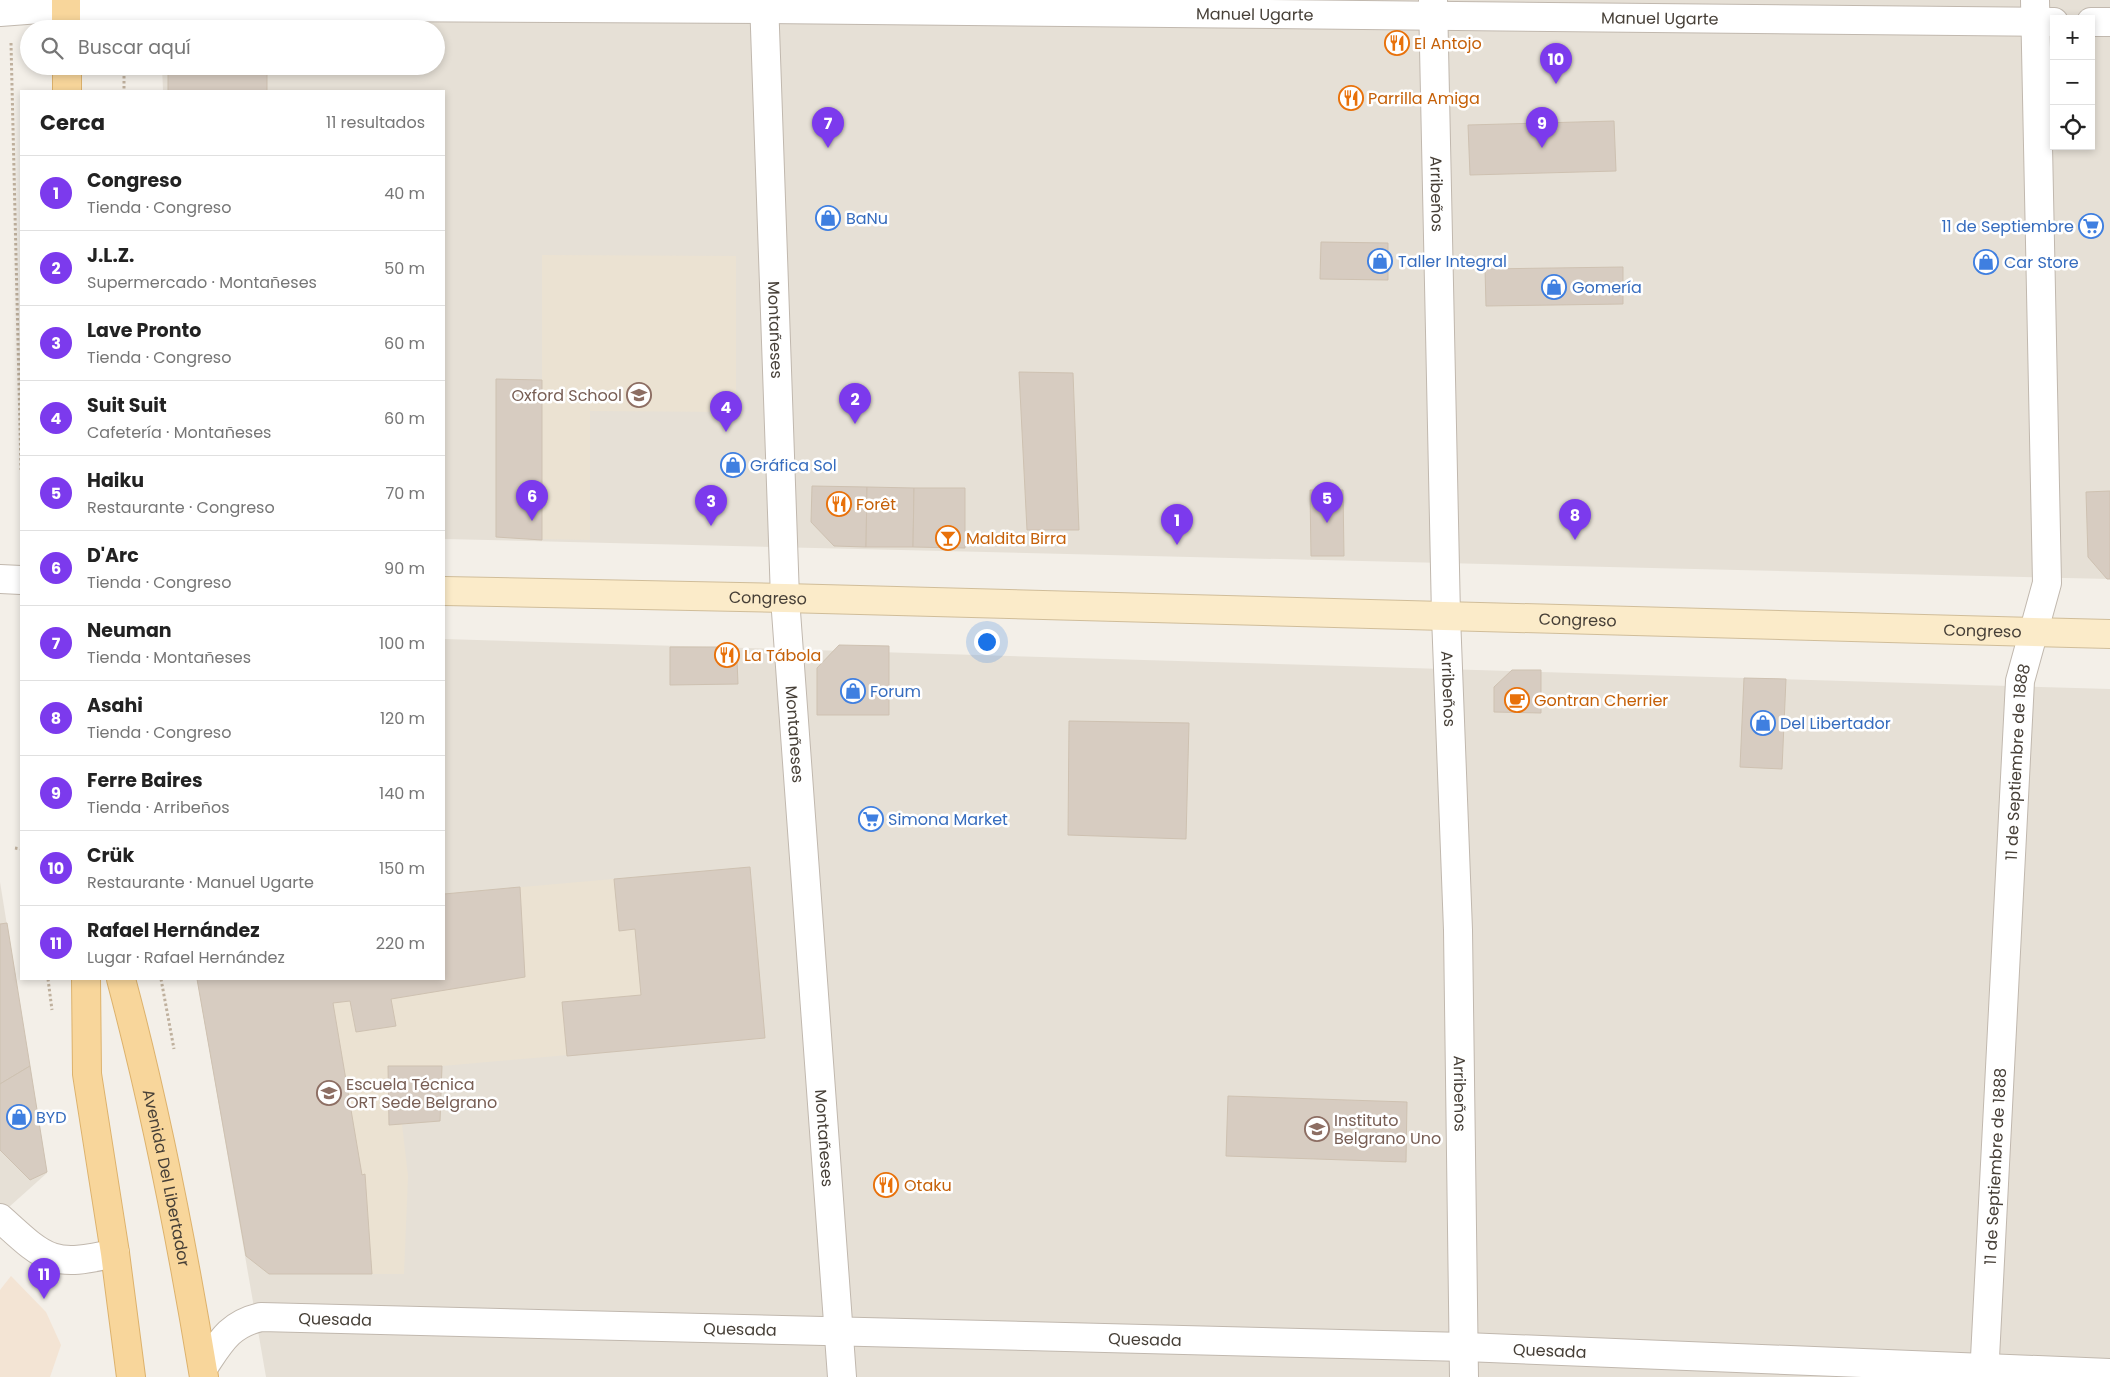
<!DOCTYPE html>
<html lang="es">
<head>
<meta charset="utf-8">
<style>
	body { margin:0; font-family:Poppins,sans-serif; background:#f2f2f2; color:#222 }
	.controls { position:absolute; right:15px; top:15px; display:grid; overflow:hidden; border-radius:0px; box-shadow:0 2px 8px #0003 }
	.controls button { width:45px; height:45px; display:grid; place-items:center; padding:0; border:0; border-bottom:1px solid #e0e0e0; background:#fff; color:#222; font:25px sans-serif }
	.you { position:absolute; left:986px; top:641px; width:18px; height:18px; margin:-12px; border:4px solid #fff; border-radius:50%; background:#1a73e8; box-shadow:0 0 0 8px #1a73e833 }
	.badge { display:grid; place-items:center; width:32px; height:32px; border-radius:50%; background:#7c3aed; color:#fff; font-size:16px; font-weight:700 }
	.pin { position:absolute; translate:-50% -41px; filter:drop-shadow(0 1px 2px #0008) }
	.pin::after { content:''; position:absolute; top:26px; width:18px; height:15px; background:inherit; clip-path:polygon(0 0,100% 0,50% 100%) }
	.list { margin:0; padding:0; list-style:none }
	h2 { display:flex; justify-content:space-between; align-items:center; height:65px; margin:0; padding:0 20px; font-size:21px }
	h2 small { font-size:16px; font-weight:400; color:#767676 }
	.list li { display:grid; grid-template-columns:32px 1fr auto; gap:15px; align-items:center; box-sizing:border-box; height:75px; padding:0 20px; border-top:1px solid #e0e0e0 }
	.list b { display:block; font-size:19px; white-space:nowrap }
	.list p { margin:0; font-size:16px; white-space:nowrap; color:#767676 }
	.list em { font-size:16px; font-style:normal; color:#767676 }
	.icon { flex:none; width:28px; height:28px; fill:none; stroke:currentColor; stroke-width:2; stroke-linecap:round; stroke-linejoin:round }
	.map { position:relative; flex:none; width:2110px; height:1377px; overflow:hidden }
	.search { position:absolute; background:#fff; box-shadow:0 2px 8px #0003; left:20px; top:20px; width:425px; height:55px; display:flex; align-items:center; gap:12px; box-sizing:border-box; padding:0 18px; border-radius:28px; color:#767676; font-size:19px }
	.panel { position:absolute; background:#fff; box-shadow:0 2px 8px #0003; left:20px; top:90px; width:425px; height:890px; border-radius:0px }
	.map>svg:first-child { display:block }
</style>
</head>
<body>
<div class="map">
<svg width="2110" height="1377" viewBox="0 0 2110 1377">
	<rect width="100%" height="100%" fill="#f3efe8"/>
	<!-- residential -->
	<g fill="#e6e0d6" fill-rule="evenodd">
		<path d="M 161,0 L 2110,0 L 2110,579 L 444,539 L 444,91 L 163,91 L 162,66 L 436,66 L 436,29 L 161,29 ZM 2054,19 L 2091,19 L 2091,146 L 2054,146 Z"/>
		<polygon points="444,639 2110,689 2110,1377 266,1377 197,979 444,979"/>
		<polygon points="0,882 47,1173 0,1215"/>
	</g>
	<!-- commercial -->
	<polygon fill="#f3e4d4" points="11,1276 46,1312 61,1345 50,1377 0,1377 0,1290"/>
	<!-- education -->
	<g fill="#ebe2d2">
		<polygon points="542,255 736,256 736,412 590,411 590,540 542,539"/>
		<polygon points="750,867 765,1038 442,1066 440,1121 402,1124 408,1176 404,1274 269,1274 246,1256 197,979 444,979 444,894"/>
	</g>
	<!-- building -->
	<g fill="#d7ccc1" stroke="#cec1b1">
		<rect x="168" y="66" width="99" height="25"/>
		<polygon points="1614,121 1616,171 1470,175 1468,125"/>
		<polygon points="1321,242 1388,243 1388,280 1320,279"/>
		<polygon points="1623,267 1623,304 1486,306 1485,269"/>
		<polygon points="1019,372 1073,373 1079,530 1027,530"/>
		<polygon points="496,379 542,380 542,540 496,537"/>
		<polygon points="812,486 867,487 866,547 834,546 811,522"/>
		<polygon points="867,487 914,488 913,547 866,547"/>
		<polygon points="914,488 965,488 965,548 913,547"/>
		<polygon points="1310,490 1343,490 1344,556 1311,556"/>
		<polygon points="2110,491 2110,579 2107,579 2088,557 2086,492"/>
		<polygon points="839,645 889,646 889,715 817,715 817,668"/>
		<polygon points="670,647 728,647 737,660 738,684 670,685"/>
		<polygon points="1512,670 1541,670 1541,713 1494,712 1494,687"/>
		<polygon points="1744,678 1786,679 1782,769 1740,767"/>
		<polygon points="1069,721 1189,723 1186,839 1068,835"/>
		<polygon points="750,867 765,1038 567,1056 562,1002 641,995 635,929 619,931 614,879"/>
		<polygon points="520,887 525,977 391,999 396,1026 356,1032 350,1001 333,1003 362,1175 365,1174 372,1274 269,1274 246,1256 197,979 444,979 444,894"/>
		<polygon points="7,923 30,1066 0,1084 0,924"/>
		<polygon points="30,1066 47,1172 30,1180 0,1150 0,1084"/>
		<polygon points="388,1066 442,1066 440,1121 389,1125"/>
		<polygon points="1228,1096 1407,1102 1406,1162 1226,1156"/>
	</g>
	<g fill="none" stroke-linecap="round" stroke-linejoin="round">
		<defs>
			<g id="street">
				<path id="s1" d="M 764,0 L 785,598 L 842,1377"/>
				<path id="s2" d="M 1433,0 L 1446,616 L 1458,930 L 1464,1377"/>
				<path id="s3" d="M 0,12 L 66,7 L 123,6 L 765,9 L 2054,22"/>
				<polyline points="2091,22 2110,22"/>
				<polyline points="0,579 21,580"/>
				<path d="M 0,1218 C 46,1260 52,1268 115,1253"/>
				<path id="s4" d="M 203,1368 C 220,1343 229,1324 261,1317 L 1465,1347 L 2110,1373"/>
				<path id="s5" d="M 1984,1377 L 2020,681 L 2047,583 L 2035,0"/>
			</g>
			<g id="secondary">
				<path id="s6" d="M 444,591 L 785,598 L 2110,634"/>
			</g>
			<g id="primary">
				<polyline points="66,0 66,29"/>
				<polyline points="67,66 67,91"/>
				<polyline points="86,979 87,1074 115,1253 131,1377"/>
				<path id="s7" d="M 121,979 C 156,1110 182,1243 204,1377"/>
			</g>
		</defs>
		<!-- street casing -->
		<use href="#street" stroke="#c1b8ae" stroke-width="30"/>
		<!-- secondary casing -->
		<use href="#secondary" stroke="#d0bd99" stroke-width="30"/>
		<!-- primary casing -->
		<use href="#primary" stroke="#ddb26c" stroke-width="30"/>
		<!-- path -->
		<g stroke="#bfb09d" stroke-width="3" stroke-dasharray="2.5 2.5" stroke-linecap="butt">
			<polyline points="11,43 21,470"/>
			<polyline points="124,66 124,91"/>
			<polyline points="15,848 21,849"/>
			<polyline points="48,979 52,1010"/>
			<polyline points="161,979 174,1049"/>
		</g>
		<!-- street -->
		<use href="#street" stroke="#fff" stroke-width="28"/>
		<!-- secondary -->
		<use href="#secondary" stroke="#fbebc9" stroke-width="28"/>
		<!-- primary -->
		<use href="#primary" stroke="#f8d69b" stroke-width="28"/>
	</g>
	<!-- icons -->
	<defs>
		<symbol id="restaurant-ring" viewBox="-11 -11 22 22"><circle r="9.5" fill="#fff" stroke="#e8710a" stroke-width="1.5"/><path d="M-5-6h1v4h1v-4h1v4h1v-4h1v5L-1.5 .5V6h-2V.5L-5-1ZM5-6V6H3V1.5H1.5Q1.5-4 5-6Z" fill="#e8710a"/></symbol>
		<symbol id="shop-ring" viewBox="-11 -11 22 22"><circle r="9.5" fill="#fff" stroke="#3f7fe0" stroke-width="1.5"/><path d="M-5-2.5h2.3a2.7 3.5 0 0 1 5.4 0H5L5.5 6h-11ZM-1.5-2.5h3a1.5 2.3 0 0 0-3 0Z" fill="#3f7fe0"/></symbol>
		<symbol id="supermarket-ring" viewBox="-11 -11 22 22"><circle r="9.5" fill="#fff" stroke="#3f7fe0" stroke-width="1.5"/><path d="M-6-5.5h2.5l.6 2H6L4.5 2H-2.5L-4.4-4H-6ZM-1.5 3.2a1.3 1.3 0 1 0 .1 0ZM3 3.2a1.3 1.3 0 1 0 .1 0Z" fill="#3f7fe0"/></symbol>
		<symbol id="school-ring" viewBox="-11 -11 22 22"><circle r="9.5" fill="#fff" stroke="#8d6e63" stroke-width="1.5"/><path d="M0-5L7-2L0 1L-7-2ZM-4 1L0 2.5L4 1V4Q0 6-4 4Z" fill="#8d6e63"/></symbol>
		<symbol id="bar-ring" viewBox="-11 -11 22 22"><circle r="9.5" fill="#fff" stroke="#e8710a" stroke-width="1.5"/><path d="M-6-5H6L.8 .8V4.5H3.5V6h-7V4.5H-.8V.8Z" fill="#e8710a"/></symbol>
		<symbol id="cafe-ring" viewBox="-11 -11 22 22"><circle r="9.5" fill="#fff" stroke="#e8710a" stroke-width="1.5"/><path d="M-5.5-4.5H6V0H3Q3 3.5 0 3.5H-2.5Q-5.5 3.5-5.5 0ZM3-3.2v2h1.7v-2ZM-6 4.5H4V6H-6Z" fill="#e8710a"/></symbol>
	</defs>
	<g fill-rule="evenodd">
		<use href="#restaurant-ring" x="1383" y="29" width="28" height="28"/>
		<use href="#restaurant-ring" x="1337" y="84" width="28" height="28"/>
		<use href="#shop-ring" x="814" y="204" width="28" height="28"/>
		<use href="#supermarket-ring" x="2077" y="212" width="28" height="28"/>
		<use href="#shop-ring" x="1366" y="247" width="28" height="28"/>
		<use href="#shop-ring" x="1972" y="248" width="28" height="28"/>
		<use href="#shop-ring" x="1540" y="273" width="28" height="28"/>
		<use href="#school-ring" x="625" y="381" width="28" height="28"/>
		<use href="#shop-ring" x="719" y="451" width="28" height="28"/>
		<use href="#restaurant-ring" x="825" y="490" width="28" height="28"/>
		<use href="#bar-ring" x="934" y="524" width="28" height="28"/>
		<use href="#restaurant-ring" x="713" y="641" width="28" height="28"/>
		<use href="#shop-ring" x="839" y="677" width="28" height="28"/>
		<use href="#cafe-ring" x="1503" y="686" width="28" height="28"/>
		<use href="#shop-ring" x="1749" y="709" width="28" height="28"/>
		<use href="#supermarket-ring" x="857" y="805" width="28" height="28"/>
		<use href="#school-ring" x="315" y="1079" width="28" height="28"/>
		<use href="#shop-ring" x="5" y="1103" width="28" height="28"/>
		<use href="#school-ring" x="1303" y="1115" width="28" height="28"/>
		<use href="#restaurant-ring" x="872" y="1171" width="28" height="28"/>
	</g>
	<g text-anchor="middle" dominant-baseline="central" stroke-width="5" stroke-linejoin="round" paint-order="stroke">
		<!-- street labels -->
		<g font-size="16" fill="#463f37" stroke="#fff">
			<text stroke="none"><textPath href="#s3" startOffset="1255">Manuel Ugarte</textPath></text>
			<text stroke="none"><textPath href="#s3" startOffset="1660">Manuel Ugarte</textPath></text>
			<text stroke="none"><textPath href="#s2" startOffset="194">Arribeños</textPath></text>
			<text stroke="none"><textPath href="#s1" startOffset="330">Montañeses</textPath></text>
			<text stroke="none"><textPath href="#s6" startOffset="324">Congreso</textPath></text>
			<text stroke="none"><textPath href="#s6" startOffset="1134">Congreso</textPath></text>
			<text stroke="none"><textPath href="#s6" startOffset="1539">Congreso</textPath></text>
			<text stroke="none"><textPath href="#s2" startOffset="689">Arribeños</textPath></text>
			<text stroke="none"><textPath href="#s1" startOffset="735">Montañeses</textPath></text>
			<text stroke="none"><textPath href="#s5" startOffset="616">11 de Septiembre de 1888</textPath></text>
			<text stroke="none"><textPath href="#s2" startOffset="1094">Arribeños</textPath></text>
			<text stroke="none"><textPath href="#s1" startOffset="1140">Montañeses</textPath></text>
			<text stroke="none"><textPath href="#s5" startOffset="211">11 de Septiembre de 1888</textPath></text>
			<text stroke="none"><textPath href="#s7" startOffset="204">Avenida Del Libertador</textPath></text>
			<text stroke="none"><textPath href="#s4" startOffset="154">Quesada</textPath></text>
			<text stroke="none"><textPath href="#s4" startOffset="559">Quesada</textPath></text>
			<text stroke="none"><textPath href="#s4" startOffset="964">Quesada</textPath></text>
			<text stroke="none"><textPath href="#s4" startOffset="1369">Quesada</textPath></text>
		</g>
		<!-- food labels -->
		<g font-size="16" fill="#c56008" stroke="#fff" text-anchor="start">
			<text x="1414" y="43">El Antojo</text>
			<text x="1368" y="98">Parrilla Amiga</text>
			<text x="856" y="504">Forêt</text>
			<text x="966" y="538">Maldita Birra</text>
			<text x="744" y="655">La Tábola</text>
			<text x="1534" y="700">Gontran Cherrier</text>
			<text x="904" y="1185">Otaku</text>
		</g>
		<!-- shop labels -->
		<g font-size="16" fill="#366cbe" stroke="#fff" text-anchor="start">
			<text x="846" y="218">BaNu</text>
			<text x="2074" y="226" text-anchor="end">11 de Septiembre</text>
			<text x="1398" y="261">Taller Integral</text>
			<text x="2004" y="262">Car Store</text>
			<text x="1572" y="287">Gomería</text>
			<text x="750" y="465">Gráfica Sol</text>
			<text x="870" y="691">Forum</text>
			<text x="1780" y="723">Del Libertador</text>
			<text x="888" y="819">Simona Market</text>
			<text x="36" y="1117">BYD</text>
		</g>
		<!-- education labels -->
		<g font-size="16" fill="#785e54" stroke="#fff" text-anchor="start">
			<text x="622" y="395" text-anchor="end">Oxford School</text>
			<text x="346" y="1084">Escuela Técnica<tspan x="346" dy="18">ORT Sede Belgrano</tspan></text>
			<text x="1334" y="1120">Instituto<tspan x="1334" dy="18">Belgrano Uno</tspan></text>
		</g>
	</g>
</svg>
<div class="controls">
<button>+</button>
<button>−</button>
<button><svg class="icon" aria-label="locate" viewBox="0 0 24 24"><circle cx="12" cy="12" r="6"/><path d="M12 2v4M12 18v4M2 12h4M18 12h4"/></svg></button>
</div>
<div class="you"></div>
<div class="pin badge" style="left:1177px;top:545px">1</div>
<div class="pin badge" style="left:855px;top:424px">2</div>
<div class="pin badge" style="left:711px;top:526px">3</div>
<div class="pin badge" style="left:726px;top:432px">4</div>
<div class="pin badge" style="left:1327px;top:523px">5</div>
<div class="pin badge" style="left:532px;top:521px">6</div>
<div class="pin badge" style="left:828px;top:148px">7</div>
<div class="pin badge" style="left:1575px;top:540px">8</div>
<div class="pin badge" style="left:1542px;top:148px">9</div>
<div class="pin badge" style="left:1556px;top:84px">10</div>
<div class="pin badge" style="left:44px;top:1299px">11</div>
<div class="search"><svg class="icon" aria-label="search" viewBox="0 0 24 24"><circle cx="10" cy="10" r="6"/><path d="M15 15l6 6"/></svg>Buscar aquí</div>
<section class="panel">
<h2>Cerca<small>11 resultados</small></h2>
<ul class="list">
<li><span class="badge">1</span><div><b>Congreso</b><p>Tienda · Congreso</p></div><em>40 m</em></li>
<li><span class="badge">2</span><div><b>J.L.Z.</b><p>Supermercado · Montañeses</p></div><em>50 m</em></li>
<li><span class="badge">3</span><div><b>Lave Pronto</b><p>Tienda · Congreso</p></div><em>60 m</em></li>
<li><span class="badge">4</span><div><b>Suit Suit</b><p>Cafetería · Montañeses</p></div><em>60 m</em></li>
<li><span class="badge">5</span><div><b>Haiku</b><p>Restaurante · Congreso</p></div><em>70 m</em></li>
<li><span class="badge">6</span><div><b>D'Arc</b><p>Tienda · Congreso</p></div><em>90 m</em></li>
<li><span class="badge">7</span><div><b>Neuman</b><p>Tienda · Montañeses</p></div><em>100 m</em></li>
<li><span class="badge">8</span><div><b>Asahi</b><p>Tienda · Congreso</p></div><em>120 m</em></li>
<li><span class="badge">9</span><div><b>Ferre Baires</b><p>Tienda · Arribeños</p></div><em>140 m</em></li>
<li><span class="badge">10</span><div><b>Crük</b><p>Restaurante · Manuel Ugarte</p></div><em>150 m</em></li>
<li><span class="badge">11</span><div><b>Rafael Hernández</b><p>Lugar · Rafael Hernández</p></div><em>220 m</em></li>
</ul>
</section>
</div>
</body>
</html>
